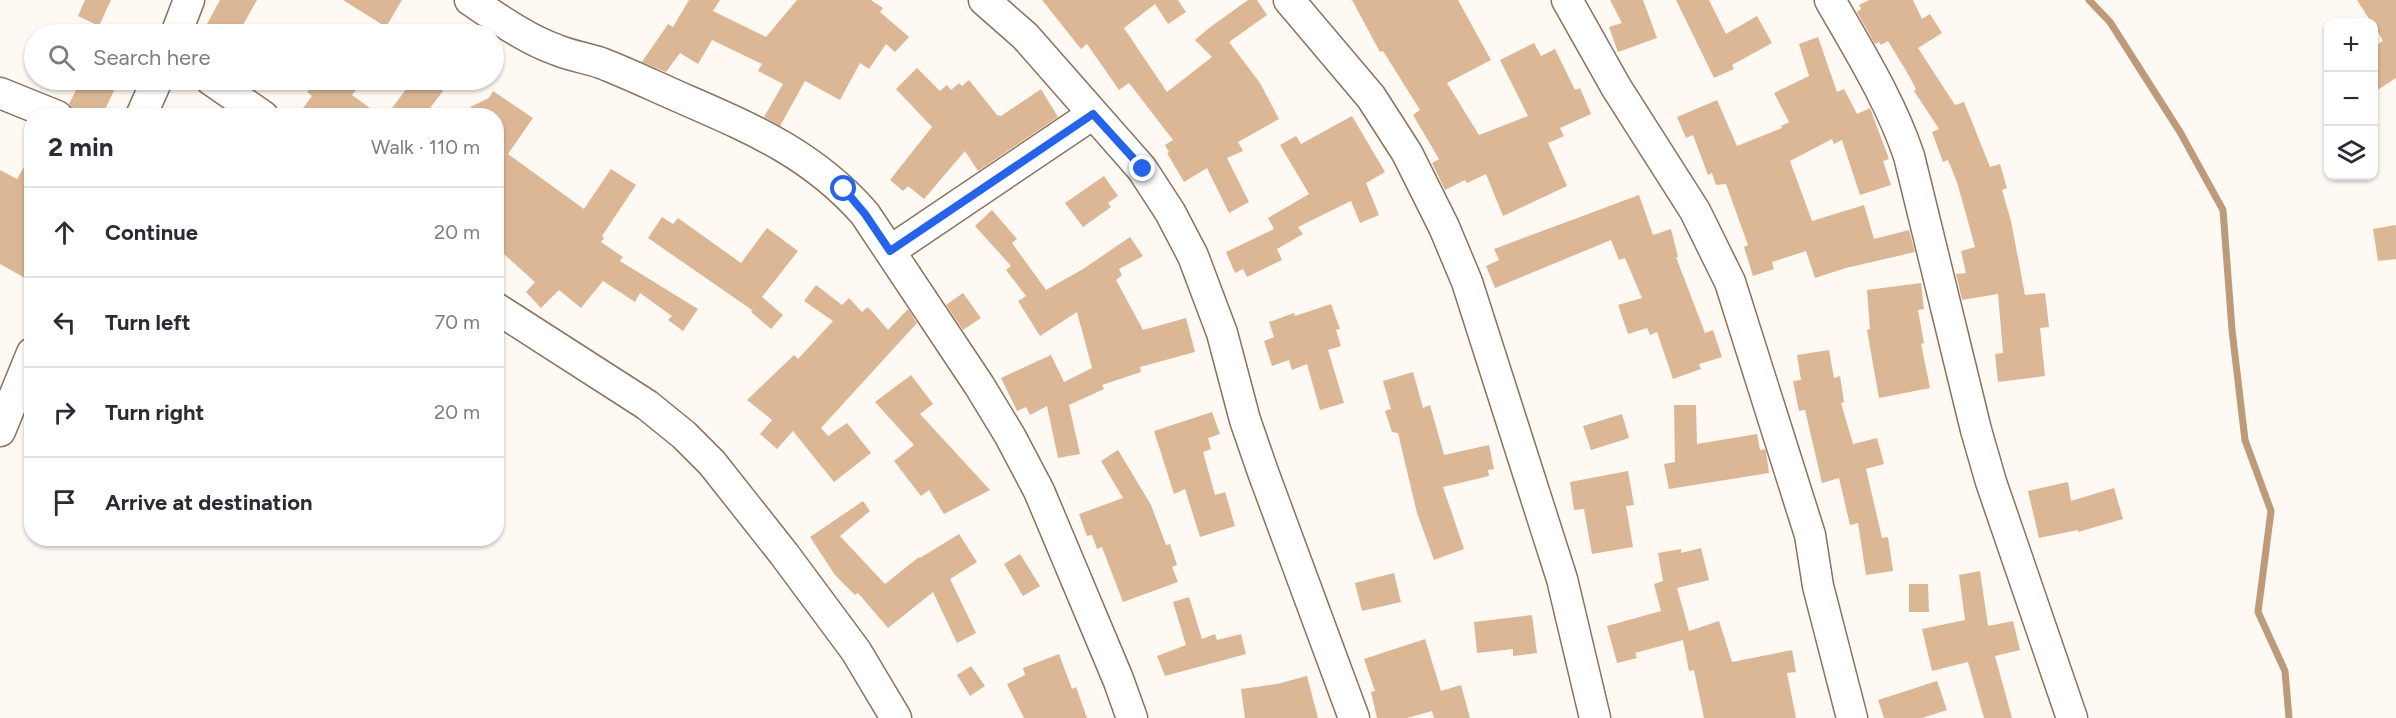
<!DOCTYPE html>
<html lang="en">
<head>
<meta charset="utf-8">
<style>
	body { margin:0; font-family:Figtree,sans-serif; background:#f2f2f3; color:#2b2b33 }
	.controls { position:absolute; right:18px; top:18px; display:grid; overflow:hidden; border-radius:12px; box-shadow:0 2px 4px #0004 }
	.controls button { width:54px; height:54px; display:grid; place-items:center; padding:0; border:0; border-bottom:2px solid #e1e1e2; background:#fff; color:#2b2b33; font:30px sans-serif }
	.stop { position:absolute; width:18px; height:18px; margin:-14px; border:4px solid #2563eb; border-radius:50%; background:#fff }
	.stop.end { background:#2563eb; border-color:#fff; box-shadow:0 2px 6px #0008 }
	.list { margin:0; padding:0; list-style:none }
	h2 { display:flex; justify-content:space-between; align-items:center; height:78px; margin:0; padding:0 24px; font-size:26px }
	h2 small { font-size:20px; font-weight:400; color:#7c7c81 }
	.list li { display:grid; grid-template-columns:39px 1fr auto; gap:18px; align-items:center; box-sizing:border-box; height:90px; padding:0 24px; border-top:2px solid #e1e1e2 }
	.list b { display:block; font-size:22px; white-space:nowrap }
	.list em { font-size:20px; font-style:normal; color:#7c7c81 }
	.icon { flex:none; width:33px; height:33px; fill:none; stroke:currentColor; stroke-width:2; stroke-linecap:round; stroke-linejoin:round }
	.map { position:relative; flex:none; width:2396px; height:718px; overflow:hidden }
	.search { position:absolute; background:#fff; box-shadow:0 2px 4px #0004; left:24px; top:24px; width:480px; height:66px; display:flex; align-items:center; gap:15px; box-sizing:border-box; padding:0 21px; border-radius:33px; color:#7c7c81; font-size:22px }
	.panel { position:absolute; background:#fff; box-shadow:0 2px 4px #0004; left:24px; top:108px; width:480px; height:438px; border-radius:24px }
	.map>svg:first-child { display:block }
</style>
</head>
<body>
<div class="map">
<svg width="2396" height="718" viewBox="0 0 2396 718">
	<rect width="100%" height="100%" fill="#fff9f4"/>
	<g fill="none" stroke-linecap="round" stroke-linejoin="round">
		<!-- stream -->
		<polyline stroke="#bd9a79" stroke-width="7" points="2089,0 2110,22 2180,132 2223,210 2232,330 2245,440 2271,511 2258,612 2285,671 2289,718"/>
	</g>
	<!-- building -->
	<g fill="#dcb796">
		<polygon points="85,0 111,0 99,26 78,16"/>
		<polygon points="220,0 257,0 238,34 227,34 207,24"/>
		<polygon points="343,0 402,0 386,27"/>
		<polygon points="689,0 720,0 713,11 766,37 797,0 871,0 883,8 880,12 909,37 895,52 886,44 869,69 860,63 840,100 805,81 780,126 764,117 783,84 758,71 762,64 712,40 698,64 680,53 666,72 642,62 668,24 673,27"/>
		<polygon points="1042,0 1178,0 1186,12 1168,24 1155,4 1124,28 1167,92 1212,57 1195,40 1209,28 1248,0 1257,0 1267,15 1229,42 1260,83 1279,119 1238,142 1243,151 1227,158 1249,202 1229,213 1207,168 1184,182 1167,153 1169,152 1165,145 1173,140 1129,83 1119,90 1087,44 1081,49"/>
		<polygon points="1352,0 1458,0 1491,60 1447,83 1479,135 1528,116 1500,60 1534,43 1541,56 1555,49 1575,90 1580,88 1591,114 1560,128 1564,136 1548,143 1567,186 1503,216 1486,174 1467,183 1465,180 1445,190 1432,163 1439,159 1413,115 1420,110 1383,51 1380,52"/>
		<polygon points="1610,0 1643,0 1657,38 1618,52 1609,27 1622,23"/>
		<polygon points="1676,0 1709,0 1726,34 1757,16 1772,43 1732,65 1734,69 1714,78"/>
		<polygon points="1869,0 1913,0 1922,19 1930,14 1942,33 1918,48 1955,105 1964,102 1990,167 2000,164 2007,188 2002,190 2011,221 2025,295 2045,293 2049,327 2040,328 2045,376 1998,382 1995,354 2003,353 1998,294 1962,300 1956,274 1966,273 1961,251 1975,247 1957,182 1948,160 1943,162 1932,132 1939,129 1914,91 1916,89 1908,74 1888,41 1881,45 1879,42 1875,44 1857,12 1861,9 1859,5"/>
		<polygon points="2357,0 2396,0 2396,78 2373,93 2373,47 2383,41 2373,22 2371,22"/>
		<polygon points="1818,37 1837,92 1844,89 1857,114 1870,108 1889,159 1883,161 1891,185 1860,195 1842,140 1834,144 1832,139 1790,161 1812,221 1864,205 1874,239 1909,230 1915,252 1846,268 1815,278 1806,251 1772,262 1774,269 1753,276 1744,247 1748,245 1726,184 1716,185 1712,173 1708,175 1693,135 1686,138 1677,117 1717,100 1737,146 1782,128 1781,126 1789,122 1774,93 1809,76 1799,44"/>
		<polygon points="917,68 940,91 947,85 951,90 959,83 962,86 969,80 997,115 1001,116 1041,89 1058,117 978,171 965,151 924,199 908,186 903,191 890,180 932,127 896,89"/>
		<polygon points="81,80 119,80 102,116 74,116 69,104"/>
		<polygon points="317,80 364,80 352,95 381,116 297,116 312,96 307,92"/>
		<polygon points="413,80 430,80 443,91 424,116 386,116"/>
		<polygon points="493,91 533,118 508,154 584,209 611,169 636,185 602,236 604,238 601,242 623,257 620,261 698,309 683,331 668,320 672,316 640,293 635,302 603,281 581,308 559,290 541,308 526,292 535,282 496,247 496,116 484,116 470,107 489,98"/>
		<polygon points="1352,116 1385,172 1366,183 1379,215 1360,223 1351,201 1298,227 1303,234 1277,249 1282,260 1247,277 1243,269 1235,273 1226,252 1274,229 1268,218 1309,194 1280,145 1296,136 1301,144"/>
		<polygon points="32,153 32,282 0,264 0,170 17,179"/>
		<polygon points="1104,176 1118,196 1108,203 1111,207 1083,227 1065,203"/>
		<polygon points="1639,195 1653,235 1671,229 1678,257 1676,257 1705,333 1713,330 1722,357 1699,364 1701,369 1673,379 1657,332 1650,335 1647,328 1628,334 1618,305 1642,298 1625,258 1619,260 1611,240 1495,288 1486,266 1499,260 1494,249"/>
		<polygon points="992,210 1017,239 1012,243 1046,290 1083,269 1130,237 1143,256 1119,269 1122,275 1116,280 1143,330 1186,318 1195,352 1140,367 1141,372 1102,385 1104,389 1069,405 1080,454 1058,458 1047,406 1030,415 1026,407 1017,411 1001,378 1051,355 1064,382 1092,368 1077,312 1040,336 1018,301 1026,296 1006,270 1011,266 975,226"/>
		<polygon points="662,217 673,224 678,218 741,263 767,228 798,251 762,297 783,315 771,329 751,312 755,306 752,310 648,238"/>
		<polygon points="2396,225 2396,259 2378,261 2373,229"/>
		<polygon points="1921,283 1924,309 1918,310 1924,343 1921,344 1930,388 1879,398 1867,330 1870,329 1867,290"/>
		<polygon points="816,285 842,305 849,298 862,312 868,307 888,330 908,309 917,323 821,428 828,436 847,423 871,453 834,482 793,431 777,449 760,434 772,420 747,400 794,355 798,359 833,321 804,301"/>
		<polygon points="963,293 981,318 963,330 946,305"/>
		<polygon points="1331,304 1340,329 1336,330 1341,346 1328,350 1344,403 1320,410 1307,364 1292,370 1289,360 1272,366 1264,341 1274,337 1269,322 1294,313 1295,316"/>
		<polygon points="1829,350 1834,378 1840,376 1844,402 1841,403 1853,444 1877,438 1884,464 1866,469 1882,538 1888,537 1893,571 1866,575 1858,523 1850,525 1839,478 1822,483 1805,410 1799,411 1793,381 1801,380 1797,355"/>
		<polygon points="1413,372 1423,408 1430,405 1444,455 1489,445 1494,469 1488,470 1489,476 1443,487 1464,549 1434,560 1417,513 1398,433 1392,432 1385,411 1391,409 1383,381"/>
		<polygon points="911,375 933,404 920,414 990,490 944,514 929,490 921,496 894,461 914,445 875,402"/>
		<polygon points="1674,405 1696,405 1697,444 1757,434 1760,450 1765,449 1766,452 1769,473 1669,489 1664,464 1675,462"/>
		<polygon points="1212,412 1220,434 1208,438 1211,449 1203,452 1215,495 1225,492 1235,526 1200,537 1185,489 1174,494 1154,431"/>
		<polygon points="1622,414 1629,438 1591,450 1583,426"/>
		<polygon points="1118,450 1151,505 1166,545 1170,544 1177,565 1172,567 1178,582 1123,602 1102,547 1097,549 1092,535 1087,536 1079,514 1123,498 1101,461"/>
		<polygon points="1628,471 1634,505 1626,506 1633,547 1592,554 1584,509 1574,510 1570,482"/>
		<polygon points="2068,482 2071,501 2114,488 2123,519 2078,532 2078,530 2039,538 2028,491"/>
		<polygon points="863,501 870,511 840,536 885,584 919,557 920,558 959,534 977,562 950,579 976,633 957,643 933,592 888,628 858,593 855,595 835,575 810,537"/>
		<polygon points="1701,548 1709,580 1677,588 1689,631 1719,621 1732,662 1792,650 1796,672 1787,673 1796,718 1704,718 1694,670 1689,671 1683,640 1635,653 1637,658 1617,663 1607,626 1661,611 1654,584 1663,581 1658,553 1681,549 1681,553"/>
		<polygon points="1020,554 1040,586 1023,596 1004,564"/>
		<polygon points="1980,571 1988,626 2013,621 2020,650 1995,656 2012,718 1984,718 1968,662 1932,671 1922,629 1965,620 1959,575"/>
		<polygon points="1394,573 1401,602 1362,611 1355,583"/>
		<polygon points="1909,584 1928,584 1929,612 1909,612"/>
		<polygon points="1189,597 1202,639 1215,634 1217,640 1241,634 1246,654 1165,676 1157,656 1186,645 1173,602"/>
		<polygon points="1532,615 1537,653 1513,656 1513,649 1477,653 1474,622"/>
		<polygon points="1425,639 1441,691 1461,685 1470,718 1434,718 1432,711 1407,718 1377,718 1371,692 1375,691 1364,659"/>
		<polygon points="1059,654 1072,689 1076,687 1087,718 1024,718 1007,684 1025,675 1023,668"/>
		<polygon points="971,666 985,686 970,696 957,675"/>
		<polygon points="1307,676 1318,718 1245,718 1241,689 1277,684"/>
		<polygon points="1937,681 1947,710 1922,718 1884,718 1878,700"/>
	</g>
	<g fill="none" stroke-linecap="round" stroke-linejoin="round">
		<defs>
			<g id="minor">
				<path d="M 470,0 C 497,18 526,39 557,50 C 571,56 587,58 601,63 C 627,73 652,85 677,96 C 750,128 812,153 865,214 L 979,385 L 1010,436 L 1039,491 L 1118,679 L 1132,718"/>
				<polyline points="984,0 1025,36 1142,169 1170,212 1193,256 1222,333 1245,420 1263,472 1354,718"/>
				<polyline points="1289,0 1371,97 1407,153 1444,227 1467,282 1562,579 1595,718"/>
				<polyline points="1567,0 1616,87 1695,211 1730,282 1810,535 1818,586 1852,718"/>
				<path d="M 1830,0 C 1859,51 1890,100 1909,156 L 1976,430 L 1991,482 L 2072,718"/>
				<polyline points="176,34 189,0"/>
				<polyline points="211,80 263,116"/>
				<polyline points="0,93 57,116"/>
				<polyline points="141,116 157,80"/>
				<polyline points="890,251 1093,114"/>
				<polyline points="496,308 647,405 684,435 712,463 784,554 856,651 896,718"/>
				<polyline points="0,431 32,353"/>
			</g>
		</defs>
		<!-- minor casing -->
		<use href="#minor" stroke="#8a725c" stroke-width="33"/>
		<!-- minor -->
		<use href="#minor" stroke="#fff" stroke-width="30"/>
	</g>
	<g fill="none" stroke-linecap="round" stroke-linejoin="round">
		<!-- route -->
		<polyline stroke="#2563eb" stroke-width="8" points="844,189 865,214 890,251 1093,114 1143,169"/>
	</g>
</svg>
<div class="controls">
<button>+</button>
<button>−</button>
<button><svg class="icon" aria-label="layers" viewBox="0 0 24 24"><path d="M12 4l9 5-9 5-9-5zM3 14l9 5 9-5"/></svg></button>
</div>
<div class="stop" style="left:844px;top:189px"></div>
<div class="stop end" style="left:1143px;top:169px"></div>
<div class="search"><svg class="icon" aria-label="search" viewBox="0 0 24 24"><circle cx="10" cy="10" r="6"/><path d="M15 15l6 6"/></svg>Search here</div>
<section class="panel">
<h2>2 min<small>Walk · 110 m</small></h2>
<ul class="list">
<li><svg class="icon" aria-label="ahead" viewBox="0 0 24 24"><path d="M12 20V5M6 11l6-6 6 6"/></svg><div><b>Continue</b></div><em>20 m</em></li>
<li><svg class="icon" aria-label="left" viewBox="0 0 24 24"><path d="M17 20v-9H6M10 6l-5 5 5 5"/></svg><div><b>Turn left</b></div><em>70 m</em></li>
<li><svg class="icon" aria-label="right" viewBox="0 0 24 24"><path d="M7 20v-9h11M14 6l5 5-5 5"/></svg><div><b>Turn right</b></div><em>20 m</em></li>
<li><svg class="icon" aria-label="arrive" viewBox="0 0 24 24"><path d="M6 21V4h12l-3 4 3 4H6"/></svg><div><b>Arrive at destination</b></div></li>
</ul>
</section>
</div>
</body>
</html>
